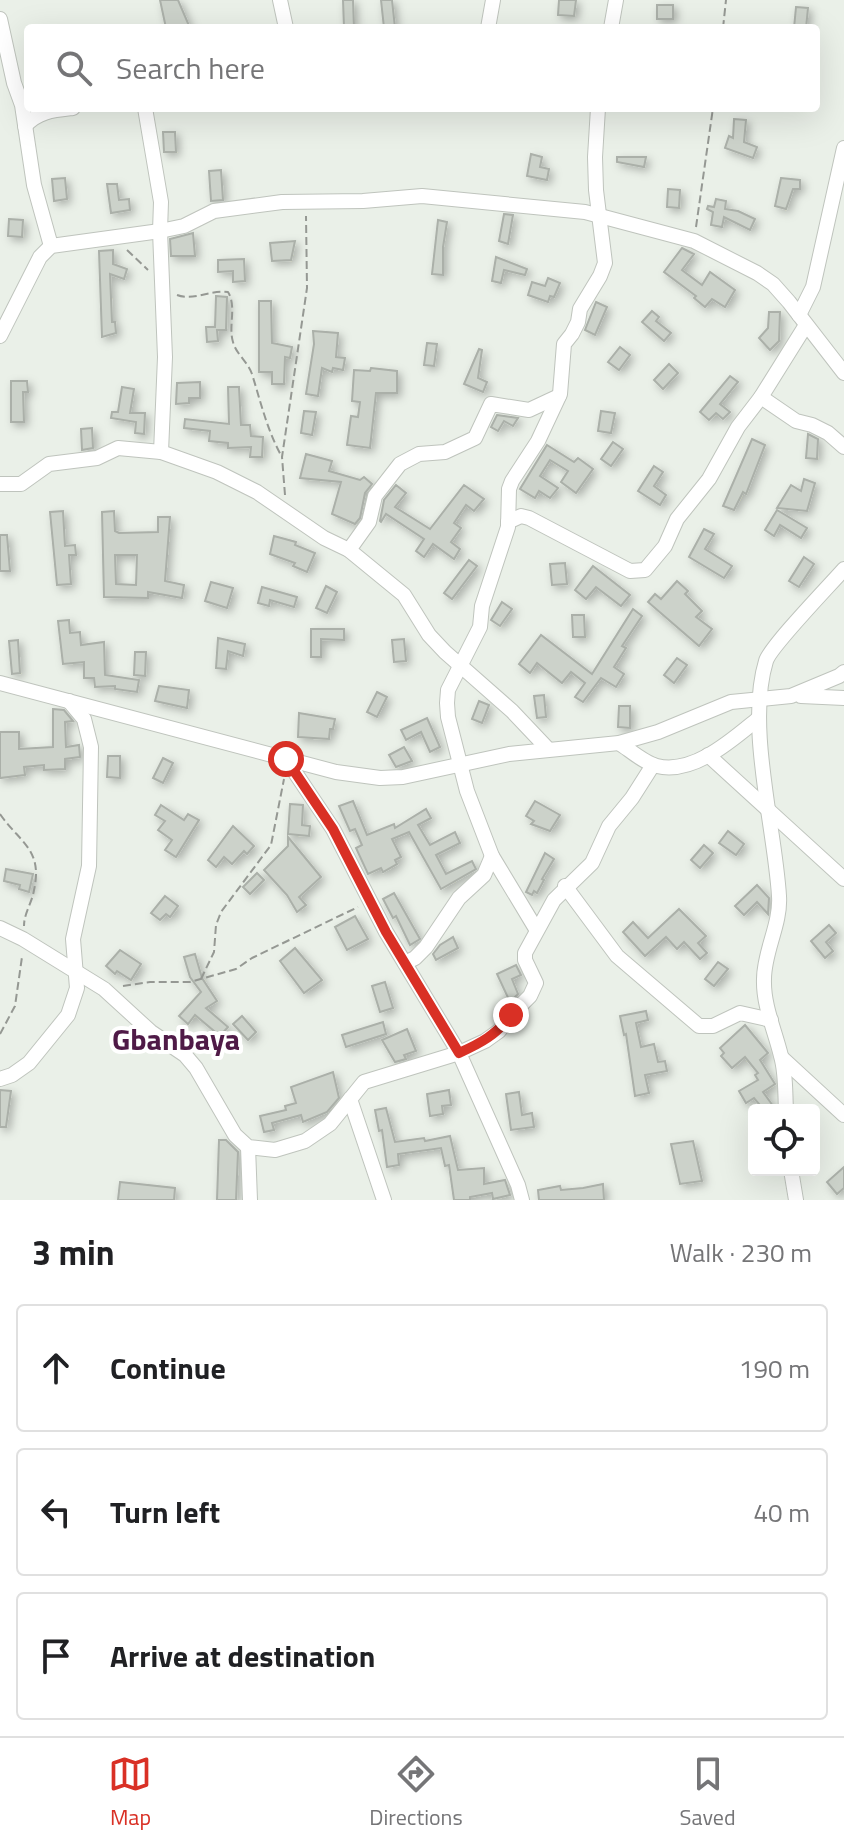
<!DOCTYPE html>
<html lang="en">
<head>
<meta charset="utf-8">
<style>
	body { margin:0; font-family:"Titillium Web",sans-serif; background:#f6f6f6; color:#202124 }
	.controls { position:absolute; right:24px; bottom:24px; display:grid; overflow:hidden; border-radius:8px; box-shadow:0 8px 32px #0002 }
	.controls button { width:72px; height:72px; display:grid; place-items:center; padding:0; border:0; border-bottom:2px solid #e0e0e0; background:#fff; color:#202124; font:40px sans-serif }
	.stop { position:absolute; width:24px; height:24px; margin:-18px; border:6px solid #d93025; border-radius:50%; background:#fff }
	.stop.end { background:#d93025; border-color:#fff; box-shadow:0 2px 8px #0008 }
	.list { margin:0; padding:0; list-style:none }
	h2 { display:flex; justify-content:space-between; align-items:center; height:104px; margin:0; padding:0 32px; font-size:34px }
	h2 small { font-size:26px; font-weight:400; color:#757577 }
	.list li { display:grid; grid-template-columns:52px 1fr auto; gap:24px; align-items:center; box-sizing:border-box; height:128px; margin:0 16px 16px; padding:0 16px; border:2px solid #e0e0e0; border-radius:8px }
	.list b { display:block; font-size:30px; white-space:nowrap }
	.list em { font-size:26px; font-style:normal; color:#757577 }
	.icon { flex:none; width:44px; height:44px; fill:none; stroke:currentColor; stroke-width:2; stroke-linecap:round; stroke-linejoin:round }
	.map { position:relative; flex:none; width:844px; height:1200px; overflow:hidden }
	.search { position:absolute; background:#fff; box-shadow:0 8px 32px #0002; left:24px; right:24px; top:24px; height:88px; display:flex; align-items:center; gap:20px; box-sizing:border-box; padding:0 28px; border-radius:8px; color:#757577; font-size:30px }
	.sheet { height:536px; background:#fff }
	nav { display:flex; justify-content:space-around; align-items:center; box-sizing:border-box; height:112px; border-top:2px solid #e0e0e0; background:#fff; font-size:22px; color:#757577 }
	nav a { display:grid; justify-items:center; gap:4px }
	nav .on { color:#d93025 }
	.map>svg:first-child { display:block }
</style>
</head>
<body>
<div class="map">
<svg width="844" height="1200" viewBox="0 0 844 1200">
	<defs>
		<filter id="shadow"><feDropShadow dx="3.5" dy="3.5" stdDeviation="4" flood-color="#0004"/></filter>
	</defs>
	<rect width="100%" height="100%" fill="#eaf0e8"/>
	<!-- building -->
	<g fill="#ccd2ca" stroke="#abb0a9" stroke-width="2" fill-rule="evenodd" filter="url(#shadow)">
		<polygon points="160,0 178,0 190,28 166,28"/>
		<polygon points="343,0 353,0 354,28 344,28"/>
		<polygon points="381,0 392,0 395,28 384,28"/>
		<polygon points="559,0 576,0 574,16 558,15"/>
		<rect x="657" y="5" width="16" height="14"/>
		<polygon points="796,7 808,8 806,28 794,28"/>
		<polygon points="734,119 746,120 744,142 757,147 753,158 725,148 729,136 733,138"/>
		<polygon points="163,132 175,132 176,152 164,152"/>
		<polygon points="531,154 542,157 540,167 549,169 547,180 527,176"/>
		<polygon points="617,157 646,157 644,167 617,162"/>
		<polygon points="221,170 223,200 211,201 209,171"/>
		<polygon points="65,178 67,199 54,201 52,179"/>
		<polygon points="781,178 800,180 800,189 793,189 786,209 775,206"/>
		<polygon points="107,184 117,184 119,200 129,199 130,210 111,213"/>
		<polygon points="668,189 680,190 679,208 667,207"/>
		<polygon points="716,199 726,201 725,209 738,211 755,219 750,230 724,217 722,227 711,225 713,212 707,209 708,206 714,207"/>
		<polygon points="504,214 513,215 508,244 499,241"/>
		<polygon points="9,219 23,220 22,237 8,236"/>
		<polygon points="438,220 447,222 443,247 443,275 432,274"/>
		<polygon points="193,233 195,256 171,256 170,239"/>
		<polygon points="295,241 291,260 272,261 270,243"/>
		<polygon points="682,248 694,254 682,270 702,285 710,272 735,290 725,307 712,299 705,307 694,298 696,296 664,272"/>
		<polygon points="113,250 113,264 127,269 124,279 110,274 112,322 115,322 116,333 102,337 99,251"/>
		<polygon points="496,257 527,269 525,275 504,270 501,283 492,281"/>
		<polygon points="244,259 245,281 233,282 233,271 218,272 218,260"/>
		<polygon points="548,278 560,283 554,297 550,296 548,302 528,295 532,282 545,286"/>
		<polygon points="216,296 227,297 226,330 217,330 218,341 207,342 206,327 215,327"/>
		<polygon points="259,301 271,301 272,343 292,347 290,358 285,357 284,384 272,384 272,372 259,372"/>
		<polygon points="596,302 607,307 595,335 585,330"/>
		<polygon points="652,311 659,317 656,321 671,333 664,341 642,322"/>
		<polygon points="769,312 780,312 779,341 770,350 759,338 768,328"/>
		<polygon points="313,331 338,333 336,357 345,358 343,370 333,368 332,372 322,368 318,396 306,394 314,344"/>
		<polygon points="427,343 437,344 434,366 424,365"/>
		<polygon points="620,347 630,355 619,370 608,362"/>
		<polygon points="479,349 482,350 478,378 487,382 483,392 464,384"/>
		<polygon points="669,364 678,373 663,389 654,380"/>
		<polygon points="371,368 397,371 397,393 376,393 370,448 347,445 351,416 358,417 360,402 352,401 354,370 370,371"/>
		<polygon points="730,376 738,382 720,404 730,412 723,419 716,413 709,420 700,412"/>
		<polygon points="11,381 27,381 28,392 23,392 24,422 11,422"/>
		<polygon points="200,382 200,398 189,398 189,403 176,404 177,383"/>
		<polygon points="122,387 134,389 130,413 145,413 144,434 135,433 136,422 111,418 112,412 118,412"/>
		<polygon points="228,387 239,387 241,425 250,425 251,436 263,437 262,457 250,457 251,447 228,448 228,443 209,441 210,431 184,428 185,419 229,424"/>
		<polygon points="304,411 316,412 312,435 301,433"/>
		<polygon points="601,411 615,413 611,433 598,431"/>
		<polygon points="497,415 518,418 513,426 504,421 498,431 491,427"/>
		<polygon points="92,428 93,448 82,450 81,429"/>
		<polygon points="808,434 818,439 817,459 806,458"/>
		<polygon points="752,439 765,445 746,494 743,492 734,510 723,506"/>
		<polygon points="613,442 623,449 611,466 601,459"/>
		<polygon points="547,445 574,462 578,458 593,469 576,493 561,482 568,471 550,460 540,476 558,488 550,498 539,491 535,498 520,489"/>
		<polygon points="306,454 332,461 329,471 360,480 364,477 372,484 365,493 360,518 355,524 332,514 341,482 300,478"/>
		<polygon points="654,466 663,472 654,486 666,495 660,505 638,491"/>
		<polygon points="804,479 815,483 807,511 777,508 791,485 801,491"/>
		<polygon points="396,485 406,493 395,507 430,529 464,485 484,499 474,511 466,505 454,523 461,528 451,542 460,549 454,559 433,544 424,557 416,551 424,539 386,514 381,522 380,521 384,500"/>
		<polygon points="777,510 807,528 801,538 780,525 774,536 765,530"/>
		<polygon points="63,511 65,546 75,545 76,555 69,555 71,584 57,585 50,512"/>
		<path d="M 114,511 L 115,531 L 119,533 L 158,532 L 158,517 L 170,517 L 165,581 L 184,585 L 182,598 L 148,592 L 148,598 L 104,597 L 102,512 ZM 115,555 L 137,555 L 136,585 L 116,584 Z"/>
		<polygon points="704,529 714,534 705,549 732,566 724,578 689,557"/>
		<polygon points="0,535 7,535 10,571 0,571"/>
		<polygon points="274,536 296,542 295,545 315,553 307,572 293,566 295,563 270,554"/>
		<polygon points="804,557 814,564 799,587 789,581"/>
		<polygon points="469,560 477,566 452,599 444,593"/>
		<polygon points="565,563 567,584 552,585 550,564"/>
		<polygon points="593,566 630,595 621,606 596,587 586,599 575,590"/>
		<polygon points="677,581 688,591 685,594 702,611 696,617 712,629 699,646 648,602 655,594 661,599"/>
		<polygon points="211,582 233,588 227,608 205,601"/>
		<polygon points="326,586 337,592 327,613 316,608"/>
		<polygon points="262,587 297,597 294,607 270,600 269,606 258,603"/>
		<polygon points="502,602 512,609 500,626 491,620"/>
		<polygon points="633,609 642,616 622,646 626,648 614,667 624,674 616,687 601,678 583,702 575,697 585,683 571,672 562,683 537,663 530,673 519,664 541,635 592,674"/>
		<polygon points="572,615 584,615 585,637 573,637"/>
		<polygon points="69,620 70,633 80,632 81,645 104,642 105,675 139,680 137,692 115,689 115,686 95,687 94,678 84,678 84,662 63,664 58,621"/>
		<polygon points="311,629 344,629 344,640 321,639 321,657 311,657"/>
		<polygon points="218,638 245,644 243,656 228,651 226,669 216,668"/>
		<polygon points="404,639 406,661 394,662 392,640"/>
		<polygon points="18,640 20,673 12,674 9,641"/>
		<polygon points="135,652 146,652 145,676 134,675"/>
		<polygon points="677,658 687,665 674,683 664,675"/>
		<polygon points="159,686 189,690 187,708 155,701"/>
		<polygon points="377,692 387,697 377,717 367,712"/>
		<polygon points="544,695 546,717 537,718 534,696"/>
		<polygon points="479,701 489,705 482,723 472,719"/>
		<polygon points="619,706 630,706 630,728 618,727"/>
		<polygon points="53,709 64,710 73,721 65,722 66,747 79,745 80,757 65,759 65,769 44,770 44,765 24,767 25,775 0,778 0,732 19,732 19,749 53,747"/>
		<polygon points="299,713 335,719 333,729 330,729 329,739 298,737"/>
		<polygon points="427,718 440,747 430,752 421,732 406,740 401,730"/>
		<polygon points="404,747 412,761 396,767 389,755"/>
		<polygon points="108,756 120,756 120,778 107,777"/>
		<polygon points="163,758 173,763 163,783 153,778"/>
		<polygon points="353,801 367,835 394,824 395,828 426,809 431,818 418,825 430,845 455,832 460,843 436,855 446,874 472,861 476,869 441,889 409,832 392,839 401,857 395,860 397,864 383,872 381,868 368,874 356,848 362,845 355,829 350,831 339,806"/>
		<polygon points="535,801 560,815 550,831 531,824 534,821 526,816"/>
		<polygon points="290,804 303,805 302,825 310,826 309,836 288,834"/>
		<polygon points="161,805 184,820 188,814 199,820 176,857 165,850 172,840 158,830 165,821 155,815"/>
		<polygon points="233,826 254,846 247,854 244,851 232,864 224,857 216,867 208,860"/>
		<polygon points="728,831 744,844 736,855 719,843"/>
		<polygon points="288,837 321,877 299,897 306,905 297,912 287,895 264,870 288,846"/>
		<polygon points="704,845 713,853 700,868 691,860"/>
		<polygon points="545,853 554,859 542,879 544,880 537,893 534,891 532,895 526,892"/>
		<polygon points="6,869 33,874 29,892 19,889 20,885 4,881"/>
		<polygon points="257,873 264,880 250,894 243,887"/>
		<polygon points="757,885 769,898 768,914 757,902 744,915 735,906"/>
		<polygon points="394,893 420,939 410,945 396,916 393,918 383,899"/>
		<polygon points="165,896 178,906 170,917 166,914 160,920 151,913"/>
		<polygon points="679,909 706,936 698,943 707,953 700,959 684,942 677,949 666,937 645,956 623,932 633,922 648,938"/>
		<polygon points="355,916 368,939 347,950 335,927"/>
		<polygon points="829,925 836,933 826,942 833,951 825,958 811,941"/>
		<polygon points="453,937 458,948 436,960 433,954 440,945"/>
		<polygon points="295,948 322,980 304,993 280,961"/>
		<polygon points="120,950 141,964 131,980 117,971 115,974 106,966"/>
		<polygon points="195,954 202,978 217,1001 206,1008 228,1027 220,1036 195,1015 188,1024 179,1016 201,992 190,977 184,957"/>
		<polygon points="718,962 728,969 714,986 705,979"/>
		<polygon points="516,965 521,975 512,979 518,994 510,1002 497,974"/>
		<polygon points="385,982 393,1008 380,1012 372,986"/>
		<polygon points="646,1011 648,1020 636,1023 641,1047 654,1044 658,1062 665,1061 667,1071 645,1075 649,1093 635,1096 626,1034 624,1035 620,1016"/>
		<polygon points="242,1016 256,1032 248,1040 233,1024"/>
		<polygon points="383,1022 386,1034 346,1047 342,1035"/>
		<polygon points="745,1025 768,1053 760,1060 775,1084 763,1092 776,1110 764,1110 754,1098 746,1103 739,1091 758,1080 755,1075 758,1073 745,1057 732,1068 721,1056 724,1053 720,1048"/>
		<polygon points="407,1029 416,1051 404,1055 406,1059 395,1062 382,1040"/>
		<polygon points="333,1072 339,1098 327,1112 303,1122 301,1115 272,1123 274,1130 264,1132 260,1116 286,1110 285,1106 296,1103 291,1087"/>
		<polygon points="0,1090 11,1091 6,1127 0,1127"/>
		<polygon points="449,1090 451,1105 442,1106 443,1114 430,1116 427,1094"/>
		<polygon points="519,1092 522,1115 532,1113 534,1127 511,1130 506,1094"/>
		<polygon points="386,1108 395,1142 424,1138 425,1141 450,1136 458,1170 484,1168 484,1184 505,1180 510,1195 493,1199 492,1193 470,1197 470,1200 454,1200 449,1165 445,1166 441,1148 398,1154 399,1165 387,1167 382,1130 379,1131 375,1110"/>
		<polygon points="219,1140 226,1140 238,1152 236,1200 217,1200"/>
		<polygon points="693,1141 702,1181 680,1184 671,1144"/>
		<polygon points="844,1167 844,1188 837,1194 827,1182"/>
		<polygon points="120,1182 175,1188 174,1200 118,1200"/>
		<polygon points="603,1184 604,1200 539,1200 538,1190 560,1186 561,1190 583,1188"/>
	</g>
	<g fill="none" stroke-linecap="round" stroke-linejoin="round">
		<defs>
			<g id="street">
				<polyline points="280,0 286,28"/>
				<polyline points="0,19 14,83 22,105 34,185 51,246"/>
				<polyline points="488,28 493,0"/>
				<polyline points="611,28 616,0"/>
				<polyline points="145,108 161,202 160,231 165,357 161,452 217,472 257,492 324,538 349,550 404,595 429,635 445,652 512,711 548,749"/>
				<path d="M 25,126 C 38,111 55,110 73,108"/>
				<polyline points="799,315 813,287 844,148"/>
				<polyline points="0,336 40,257 51,246 160,231 184,226 214,211 282,202 363,201 422,196 585,212 694,241 757,273 773,284 789,302 844,373"/>
				<polyline points="761,397 796,421 812,425 828,433 844,447"/>
				<polyline points="0,484 21,484 49,464 97,458 118,448 161,452"/>
				<polyline points="508,522 521,516 529,518 630,571 645,570 665,546 677,519 709,479 738,427 761,397 806,325"/>
				<polyline points="349,550 369,522 375,496 400,464 419,454 445,452 475,438 491,404 529,410 559,396"/>
				<polyline points="0,683 336,772 380,778 403,777 509,754 619,743 658,732 731,702 791,696 839,676 844,672"/>
				<polyline points="801,696 844,698"/>
				<path d="M 619,743 C 630,750 644,763 657,766 C 694,775 733,739 759,718"/>
				<polyline points="708,755 844,879"/>
				<polyline points="286,759 333,829 386,932 459,1053 518,1185 522,1200"/>
				<polyline points="565,886 617,956 699,1026 713,1026 740,1013 771,1020"/>
				<polyline points="0,928 23,939 104,989 151,1032 185,1055 196,1068 235,1135 248,1147 275,1150 305,1141 330,1124 364,1082 459,1053 485,1041 499,1031 511,1015 530,996 536,983 525,960 525,953 554,900 592,863 609,826 632,798 653,765"/>
				<polyline points="536,929 492,856 467,791 448,717 447,703 448,690 480,627 482,606 508,527 509,489 512,481 538,441 560,394 564,344 572,334 578,322 580,309 600,276 605,263 596,190 595,157 598,108"/>
				<polyline points="405,963 415,958 426,947 459,898 484,875 492,856"/>
				<polyline points="782,1058 844,1115"/>
				<polyline points="0,1079 12,1075 29,1063 68,1015 77,988 73,939 89,866 91,747 84,719 69,701"/>
				<polyline points="350,1099 384,1200"/>
				<path d="M 786,1110 C 785,1093 786,1073 781,1056 C 775,1031 763,1005 764,979 C 764,951 781,924 779,896 C 775,828 746,726 766,661 C 770,647 830,585 844,569"/>
				<polyline points="248,1147 250,1200"/>
				<polyline points="791,1170 796,1200"/>
			</g>
		</defs>
		<!-- street casing -->
		<use href="#street" stroke="#bfc4bd" stroke-width="16"/>
		<!-- path -->
		<g stroke="#959893" stroke-width="2" stroke-dasharray="8 4" stroke-linecap="butt">
			<polyline points="723,28 726,0"/>
			<polyline points="696,227 713,108"/>
			<polyline points="127,250 148,270"/>
			<path d="M 177,295 C 193,301 210,290 228,292 C 237,307 228,326 233,342 C 236,354 248,362 252,374 C 261,403 267,430 282,457"/>
			<polyline points="285,495 282,457 307,288 306,216"/>
			<path d="M 0,814 C 20,843 43,849 34,890 C 32,903 24,913 24,926"/>
			<polyline points="201,979 214,952 216,925 221,912 271,845 284,779"/>
			<polyline points="123,986 150,982 190,982 236,969 252,958 358,907"/>
			<polyline points="0,1034 15,1006 22,957"/>
		</g>
		<!-- street -->
		<use href="#street" stroke="#fff" stroke-width="14"/>
	</g>
	<g fill="none" stroke-linecap="round" stroke-linejoin="round">
		<!-- route -->
		<path stroke="#d93025" stroke-width="10" d="M 286,759 L 333,829 L 386,932 L 459,1053 C 481,1043 496,1035 511,1015"/>
	</g>
	<g text-anchor="middle" dominant-baseline="central" stroke-width="8" stroke-linejoin="round" paint-order="stroke">
		<!-- district labels -->
		<g font-size="30" font-weight="bold" fill="#4f1a47" stroke="#fff">
			<text x="176" y="1039">Gbanbaya</text>
		</g>
	</g>
</svg>
<div class="controls">
<button><svg class="icon" aria-label="locate" viewBox="0 0 24 24"><circle cx="12" cy="12" r="6"/><path d="M12 2v4M12 18v4M2 12h4M18 12h4"/></svg></button>
</div>
<div class="stop" style="left:286px;top:759px"></div>
<div class="stop end" style="left:511px;top:1015px"></div>
<div class="search"><svg class="icon" aria-label="search" viewBox="0 0 24 24"><circle cx="10" cy="10" r="6"/><path d="M15 15l6 6"/></svg>Search here</div>
</div>
<section class="sheet">
<h2>3 min<small>Walk · 230 m</small></h2>
<ul class="list">
<li><svg class="icon" aria-label="ahead" viewBox="0 0 24 24"><path d="M12 20V5M6 11l6-6 6 6"/></svg><div><b>Continue</b></div><em>190 m</em></li>
<li><svg class="icon" aria-label="left" viewBox="0 0 24 24"><path d="M17 20v-9H6M10 6l-5 5 5 5"/></svg><div><b>Turn left</b></div><em>40 m</em></li>
<li><svg class="icon" aria-label="arrive" viewBox="0 0 24 24"><path d="M6 21V4h12l-3 4 3 4H6"/></svg><div><b>Arrive at destination</b></div></li>
</ul>
</section>
<nav>
<a class="on"><svg class="icon" aria-label="map" viewBox="0 0 24 24"><path d="M3 6l6-2 6 2 6-2v14l-6 2-6-2-6 2zM9 4v14M15 6v14"/></svg>Map</a>
<a><svg class="icon" aria-label="directions" viewBox="0 0 24 24"><path d="M12 3l9 9-9 9-9-9zM9 14v-3h6M13 9l2 2-2 2"/></svg>Directions</a>
<a><svg class="icon" aria-label="saved" viewBox="0 0 24 24"><path d="M7 4h10v16l-5-4-5 4z"/></svg>Saved</a>
</nav>
</body>
</html>
